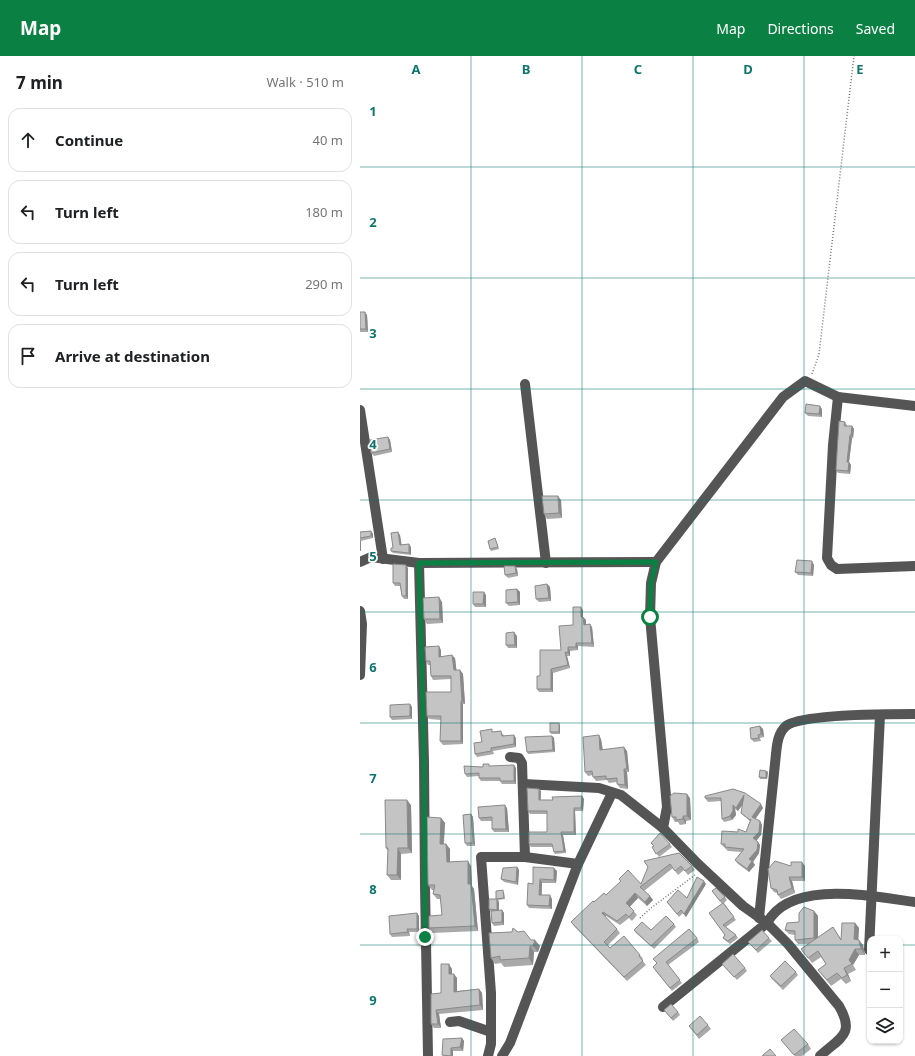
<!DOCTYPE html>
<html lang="en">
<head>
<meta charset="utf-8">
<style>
	body { margin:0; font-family:"Noto Sans",sans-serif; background:#f2f2f2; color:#202124 }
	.controls { position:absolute; right:12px; bottom:12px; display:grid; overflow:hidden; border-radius:8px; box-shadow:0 1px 3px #0004 }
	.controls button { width:36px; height:36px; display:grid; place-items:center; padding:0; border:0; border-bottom:1px solid #e0e0e0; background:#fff; color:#202124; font:20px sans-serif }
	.stop { position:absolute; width:12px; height:12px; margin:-9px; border:3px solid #0b8043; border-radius:50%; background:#fff }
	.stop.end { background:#0b8043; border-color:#fff; box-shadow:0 1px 4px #0008 }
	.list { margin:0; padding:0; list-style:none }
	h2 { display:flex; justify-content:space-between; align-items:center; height:52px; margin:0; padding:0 16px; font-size:17px }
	h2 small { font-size:13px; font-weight:400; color:#757577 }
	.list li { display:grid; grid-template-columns:26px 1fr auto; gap:12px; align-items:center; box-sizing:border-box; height:64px; margin:0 8px 8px; padding:0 8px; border:1px solid #e0e0e0; border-radius:12px }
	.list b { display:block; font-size:15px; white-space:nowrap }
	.list em { font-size:13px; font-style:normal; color:#757577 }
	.icon { flex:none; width:22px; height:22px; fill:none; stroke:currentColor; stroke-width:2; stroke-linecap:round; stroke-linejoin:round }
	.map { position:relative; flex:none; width:555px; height:1000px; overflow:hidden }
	header { display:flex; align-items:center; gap:24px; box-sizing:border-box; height:56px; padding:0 20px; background:#0b8043; color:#fff }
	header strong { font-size:19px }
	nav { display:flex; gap:22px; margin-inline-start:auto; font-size:14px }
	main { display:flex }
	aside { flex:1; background:#fff }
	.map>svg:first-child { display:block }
</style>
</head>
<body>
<header>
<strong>Map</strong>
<nav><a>Map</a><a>Directions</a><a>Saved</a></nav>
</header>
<main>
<aside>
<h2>7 min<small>Walk · 510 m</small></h2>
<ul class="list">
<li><svg class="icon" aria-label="ahead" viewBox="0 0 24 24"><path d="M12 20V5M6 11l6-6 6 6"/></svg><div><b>Continue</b></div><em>40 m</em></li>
<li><svg class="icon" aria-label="left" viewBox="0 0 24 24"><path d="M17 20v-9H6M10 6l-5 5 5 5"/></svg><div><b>Turn left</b></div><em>180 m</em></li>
<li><svg class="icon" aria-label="left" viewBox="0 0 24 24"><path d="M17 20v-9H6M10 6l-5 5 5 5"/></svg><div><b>Turn left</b></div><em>290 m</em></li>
<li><svg class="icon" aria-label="arrive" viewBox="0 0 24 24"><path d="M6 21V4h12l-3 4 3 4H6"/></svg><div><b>Arrive at destination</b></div></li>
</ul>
</aside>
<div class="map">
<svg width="555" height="1000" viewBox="0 0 555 1000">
	<rect width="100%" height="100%" fill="#fff"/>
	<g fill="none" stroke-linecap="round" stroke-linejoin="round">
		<!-- path -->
		<g stroke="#777" stroke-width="1.5" stroke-dasharray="1 2" stroke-linecap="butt">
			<polyline points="452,318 459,298 494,0"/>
			<polyline points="280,862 291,852 335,819"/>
		</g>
		<!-- minor -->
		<g stroke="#555" stroke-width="10">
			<polyline points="165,328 186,507"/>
			<polyline points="478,341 473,389 467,502 471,509 477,513 555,510"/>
			<polyline points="0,354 23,503"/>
			<polyline points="0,506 11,501 59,507 296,506"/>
			<polyline points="59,507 64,706 65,830 68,1000"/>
			<polyline points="0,555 2,568 0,619"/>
			<polyline points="150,701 159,702 162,707 165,801"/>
			<path d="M 164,728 L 239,732 L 261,739 L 303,772 L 338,808 L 383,850 L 407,867 L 428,888 L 479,950 C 496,979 479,982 460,1000"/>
			<polyline points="303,772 307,751 290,561 291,527 296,506 423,341 445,325 478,341 555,350"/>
			<path d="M 399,862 L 416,698 C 417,688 418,677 426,670 C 441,658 532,658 555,658"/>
			<polyline points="509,894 520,659"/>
			<path d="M 303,951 L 407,867 C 431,822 514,841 555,846"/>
			<polyline points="90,966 99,965 131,976"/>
			<polyline points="128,1000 131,988 131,937 121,801 165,801 218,808"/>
			<polyline points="142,1000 150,987 218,808 252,737"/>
		</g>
	</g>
	<!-- wall -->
	<g fill="#a9a9a9">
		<polygon points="0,256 7,259 8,276 0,276"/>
		<polygon points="462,353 462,361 448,360 445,357"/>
		<polygon points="485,366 487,369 487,370 492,370 494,373 493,382 492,382 489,406 491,409 490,418 478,417 476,414"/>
		<polygon points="28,381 30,384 32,396 14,400 11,397"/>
		<polygon points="201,444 202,462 187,463 184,458"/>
		<polygon points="11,475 13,478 13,482 1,485 1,495 0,495 0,476"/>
		<polygon points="40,479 41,489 51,491 51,499 33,497 31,495 33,492"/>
		<polygon points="135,482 136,484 139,493 131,495 130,493"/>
		<polygon points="454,509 453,520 438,519 435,516"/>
		<polygon points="48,512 48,543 44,543 42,540 40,530 35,530 33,527"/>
		<polygon points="157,513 158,520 148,522 145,519"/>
		<polygon points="187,528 190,531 191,545 179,546 176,543"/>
		<polygon points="157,533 160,536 160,549 149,550 146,547"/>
		<polygon points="126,539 126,551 115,551 113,548"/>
		<polygon points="82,546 83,567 67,568 64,563"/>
		<polygon points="223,554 223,561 226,564 226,569 232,571 234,591 218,590 218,594 210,595 210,600 207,600 210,612 193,617 193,636 179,636 177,633 180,620 201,594 213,569"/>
		<polygon points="157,580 157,592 148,592 146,589"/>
		<polygon points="81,594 81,600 95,602 96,614 100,614 103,618 105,648 103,648 103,688 83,689 80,685 81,664 69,663 67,660 91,636 91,623 73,624 71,620 70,609 68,609 66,605"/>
		<polygon points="50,648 52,651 52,663 32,664 30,661"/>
		<polygon points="200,669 200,678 191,678 190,676"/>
		<polygon points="400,670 403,673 404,681 400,682 401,685 394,686 391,683"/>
		<polygon points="134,676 143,678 144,680 156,682 156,691 133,695 134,698 117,701 115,698 122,686"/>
		<polygon points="192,680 194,682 195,696 168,698 167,696"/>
		<polygon points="241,683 243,694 267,695 269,716 267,716 268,733 260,732 257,728 257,726 249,727 247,724 236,725 233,721 233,719 228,720 225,716"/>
		<polygon points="131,710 156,712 156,728 142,728 140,725 121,725 119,722 119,720 107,721 105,718 123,711"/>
		<polygon points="406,715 408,716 407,723 400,723 399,721"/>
		<polygon points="373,733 403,752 395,763 400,765 402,769 401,779 396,785 400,789 399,797 393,806 395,809 389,816 378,808 375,804 382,796 368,795 361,788 378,776 386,776 390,765 384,760 381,757 383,748 378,755 375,753 376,759 372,764 364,766 362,763 361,745 348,746 345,742"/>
		<polygon points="181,735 181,744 193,744 222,740 224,743 223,755 215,755 216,779 203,779 206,797 195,798 194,796 193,791 171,791 169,788 187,776 187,758 170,758 168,755"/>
		<polygon points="330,742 331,764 326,765 326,768 320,769 318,766 315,766 312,761"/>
		<polygon points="51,749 52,797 41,798 41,824 31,824 27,819 28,795 26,792"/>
		<polygon points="147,752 149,776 134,776 132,773 132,765 121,765 119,762"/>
		<polygon points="111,758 113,761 115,790 107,790 105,787"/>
		<polygon points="81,762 85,767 84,788 86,788 90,793 90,806 111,810 112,830 114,833 118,875 72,877 69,872 82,859 81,843 77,843 73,838 74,834 72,834 68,829"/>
		<polygon points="310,788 312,791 299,801 292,791 294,790"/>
		<polygon points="284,805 332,810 335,814 328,819 324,814 318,819 313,812 284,835 290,840 293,844 287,850 278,842 270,851 277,859 272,865 269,862 260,869 246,860 245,861 257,873 260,877 248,889 250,892 280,899 283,903 282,904 286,909 267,925 214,870 211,866 234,846 246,839 261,826 259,823 281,828 288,811"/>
		<polygon points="431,810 445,810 445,825 432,825 435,837 421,843 418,839 417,837 414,836 411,832"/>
		<polygon points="157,811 159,814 158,829 144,826 141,823"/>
		<polygon points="197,815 196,827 182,827 182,839 192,843 192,853 169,852 167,849 173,828"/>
		<polygon points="346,828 326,861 323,857 319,861 307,846 327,842"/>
		<polygon points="352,835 365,841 367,844 364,847 376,864 366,871 376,879 378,882 370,888 366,885 363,882 365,879 349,857 362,848"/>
		<polygon points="144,836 145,843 138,844 139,846 139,854 142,854 144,857 144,869 134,870 132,867 131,856 129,853 137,843"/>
		<polygon points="454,855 458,860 458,882 473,871 481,883 495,867 499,872 498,884 503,889 505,899 499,899 493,909 496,914 488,918 491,925 486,928 481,923 471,930 458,914 466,908 461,901 452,907 441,893 448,888 438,888 435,884 435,879 429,878 425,874 439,866"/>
		<polygon points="57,857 59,860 59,876 49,876 50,880 32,881 30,878"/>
		<polygon points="314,868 316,871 294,893 276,877 274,874 291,874"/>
		<polygon points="337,882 339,886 308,909 322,927 312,935 295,914"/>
		<polygon points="409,882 412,885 398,897 388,886"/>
		<polygon points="171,884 180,890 178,896 174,896 173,909 144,911 141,907 135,908 131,902"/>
		<polygon points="362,908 385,912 387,915 377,924"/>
		<polygon points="92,913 92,918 97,922 97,935 119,933 122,937 123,954 79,958 81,972 74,972 71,968 81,937"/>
		<polygon points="436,916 438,919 423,934 412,923 410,920"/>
		<polygon points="304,954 318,956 320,959 313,965"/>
		<polygon points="348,969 351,973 339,983 329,970"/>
		<polygon points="102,982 104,985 103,995 93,995 93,1000 83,1000 82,999"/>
		<polygon points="421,984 448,988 451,993 442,1000 435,1000"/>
	</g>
	<!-- shaded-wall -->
	<g fill="#898989">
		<polygon points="5,256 7,259 8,276 6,273"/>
		<polygon points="460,350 462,353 462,361 459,358"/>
		<polygon points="492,370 494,373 493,382 491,379"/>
		<polygon points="490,379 492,382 489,406 491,409 490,418 488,415 487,406"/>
		<polygon points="28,381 30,384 32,396 30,393"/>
		<polygon points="198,440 201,444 202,462 199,457"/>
		<polygon points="11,475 13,478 13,482 11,480"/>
		<polygon points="38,476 40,479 42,491 40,489"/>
		<polygon points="0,484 1,485 1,495 0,494"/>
		<polygon points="49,488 51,491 51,499 49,497"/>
		<polygon points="452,505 454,509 453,520 451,517"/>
		<polygon points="46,509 48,512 48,543 46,540"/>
		<polygon points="155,510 157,513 158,520 156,517"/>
		<polygon points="187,528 190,531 191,545 189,542"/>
		<polygon points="157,533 160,536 160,549 158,546"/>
		<polygon points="124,536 126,539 126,551 123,548"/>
		<polygon points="79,541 82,546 83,567 80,563"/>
		<polygon points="221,551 223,554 223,564 221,561"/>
		<polygon points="223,561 226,564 226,572 224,569"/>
		<polygon points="230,568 232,571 234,591 232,587"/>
		<polygon points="154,576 157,580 157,592 155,589"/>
		<polygon points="216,587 218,590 218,594 216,591"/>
		<polygon points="79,590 81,594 81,604 79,601"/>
		<polygon points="208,591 210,595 210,600 208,597"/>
		<polygon points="205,596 207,600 210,612 208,609"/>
		<polygon points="92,599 95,602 97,618 94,614"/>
		<polygon points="191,613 193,617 193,636 191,633"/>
		<polygon points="100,614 103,618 105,648 102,645"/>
		<polygon points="101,645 103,648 103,688 101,685"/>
		<polygon points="50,648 52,651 52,663 50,660"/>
		<polygon points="199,667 200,669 200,678 199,676"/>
		<polygon points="400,670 403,673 404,681 401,678"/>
		<polygon points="154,679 156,682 156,691 154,688"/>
		<polygon points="239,679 241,683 243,698 240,694"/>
		<polygon points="192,680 194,682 195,696 193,694"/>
		<polygon points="264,691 267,695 269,716 267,713"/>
		<polygon points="154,709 156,712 156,728 154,725"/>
		<polygon points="264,713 267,716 268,733 265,729"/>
		<polygon points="406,715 408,716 407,723 406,722"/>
		<polygon points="179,733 181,735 180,747 179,744"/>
		<polygon points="327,738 330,742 331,764 327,760"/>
		<polygon points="384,739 387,742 378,755 376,752"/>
		<polygon points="222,740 224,743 223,755 221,752"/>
		<polygon points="47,744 51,749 52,797 48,792"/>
		<polygon points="401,748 403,752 394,765 392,761"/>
		<polygon points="145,749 147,752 149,776 146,773"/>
		<polygon points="373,749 375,753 376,759 372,764 370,760"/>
		<polygon points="214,752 215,755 216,779 214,776"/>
		<polygon points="111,758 113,761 115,790 113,787"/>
		<polygon points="323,760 326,765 326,768 323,763"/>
		<polygon points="81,762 85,767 83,793 80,788"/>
		<polygon points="400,765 402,769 401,779 396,785 393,782"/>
		<polygon points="201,776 203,779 206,797 204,795"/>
		<polygon points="398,786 400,789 399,797 393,806 395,809 389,816 387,813 389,803"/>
		<polygon points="86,788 90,793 90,811 87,806"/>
		<polygon points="38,792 41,798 41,824 37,819"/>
		<polygon points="108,805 111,810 112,830 114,833 118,875 115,870 108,828"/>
		<polygon points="442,806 445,810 445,825 442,821"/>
		<polygon points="157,811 159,814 158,829 156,826"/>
		<polygon points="194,812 197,815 196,827 194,824"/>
		<polygon points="429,821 432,825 435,837 432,832"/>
		<polygon points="180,823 182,827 181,842 179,839"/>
		<polygon points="344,825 346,828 326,861 324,858"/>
		<polygon points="275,837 278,842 269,851 266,847"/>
		<polygon points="190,839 192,843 192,853 189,850"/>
		<polygon points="290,840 293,844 287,850 285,846"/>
		<polygon points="137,843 139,846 139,857 137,854"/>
		<polygon points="142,854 144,857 144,869 142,866"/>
		<polygon points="454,855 458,860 458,887 454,882"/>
		<polygon points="243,856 246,860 245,861 242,857"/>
		<polygon points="57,857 59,860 59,876 57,873"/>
		<polygon points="495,867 499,872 498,889 494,883"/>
		<polygon points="47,873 49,876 50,880 48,876"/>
		<polygon points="175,884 180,890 178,896 173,890"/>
		<polygon points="499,884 503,889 505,899 501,893"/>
		<polygon points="170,890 174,896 173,909 169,902"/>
		<polygon points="495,893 499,899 493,909 489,904"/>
		<polygon points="89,908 92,913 92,922 89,918"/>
		<polygon points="484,912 488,918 491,925 487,919"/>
		<polygon points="94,918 97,922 97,940 94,936"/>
		<polygon points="119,933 122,937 123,954 120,949"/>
		<polygon points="76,954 79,958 81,972 78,968"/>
		<polygon points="102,982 104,985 103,995 100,991"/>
		<polygon points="91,992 93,995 93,1000 91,1000"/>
	</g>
	<!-- building -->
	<g fill="#c4c4c4" stroke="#898989">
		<polygon points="0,256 5,256 6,273 0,273"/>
		<polygon points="446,348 460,350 459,358 445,357"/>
		<polygon points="479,365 485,366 484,370 492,370 491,379 490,379 487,406 489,406 488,415 476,414"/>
		<polygon points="28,381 30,393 11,397 10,384"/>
		<polygon points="182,440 198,440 199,457 184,458"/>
		<polygon points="11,475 11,480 0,482 0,476"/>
		<polygon points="38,476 40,489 49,488 49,497 31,495 31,492 33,492 31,477"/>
		<polygon points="135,482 138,491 130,493 128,485"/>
		<polygon points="437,504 452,505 451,517 435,516"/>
		<polygon points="33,508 46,509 46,540 42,540 40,527 33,527"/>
		<polygon points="144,510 155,510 156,517 145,519"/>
		<polygon points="187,528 189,542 176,543 175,530"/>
		<polygon points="157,533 158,546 146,547 146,534"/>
		<polygon points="113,536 124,536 123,548 113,548"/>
		<polygon points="79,541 80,563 64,563 63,542"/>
		<polygon points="213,551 221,551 221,561 223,561 224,569 230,568 232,587 216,587 216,591 208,591 208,597 205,596 208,609 191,613 191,633 177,633 177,620 180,620 180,594 201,594 199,570 213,569"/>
		<polygon points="154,576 155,589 146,589 146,577"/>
		<polygon points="79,590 79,601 92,599 94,614 100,614 102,645 101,645 101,685 80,685 81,660 67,660 66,636 91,636 91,620 71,620 70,605 66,605 65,591"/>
		<polygon points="50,648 50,660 30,661 30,649"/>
		<rect x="190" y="667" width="9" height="9"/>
		<polygon points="400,670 401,678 398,679 399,682 391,683 390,672"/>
		<polygon points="132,673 132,676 141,675 142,680 154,679 154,688 131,692 131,695 115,698 114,687 122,686 120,675"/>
		<polygon points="239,679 240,694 264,691 267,713 264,713 265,729 257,728 257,722 246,723 246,720 233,721 232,715 225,716 223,681"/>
		<polygon points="192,680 193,694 167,696 165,681"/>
		<polygon points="123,708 129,708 129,710 154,709 154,725 140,725 140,722 119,722 119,717 105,718 104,710 123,711"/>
		<polygon points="400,714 406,715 406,722 399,721"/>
		<polygon points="167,732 179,733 179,744 193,744 192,741 222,740 221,752 214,752 214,776 201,776 204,795 194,796 192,788 169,788 169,776 187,776 187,755 168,755"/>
		<polygon points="373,733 385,737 401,748 392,761 400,765 399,776 393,782 398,786 397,794 389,803 392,805 387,813 375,804 384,793 365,791 365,788 361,788 362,775 378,776 378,773 386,776 391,763 390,764 381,757 384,739 376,752 373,749 373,755 370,760 362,763 361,742 345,742 345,740"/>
		<polygon points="314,737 327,738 327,760 323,760 323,763 316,764 316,761 312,761 310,740"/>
		<polygon points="25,744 47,744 48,792 38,792 37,819 27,819 28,792 26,792"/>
		<polygon points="145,749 146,773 132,773 132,761 119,762 118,751"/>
		<polygon points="111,758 113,787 105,787 103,759"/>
		<polygon points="67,761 81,762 80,788 86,788 87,806 108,805 108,828 111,828 115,870 69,872 69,860 82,859 80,839 73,838 75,829 68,829"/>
		<polygon points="300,777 310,788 296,798 292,791 294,790 291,787"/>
		<polygon points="319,797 332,810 325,815 321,810 315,815 310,808 280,831 290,840 285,846 275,837 266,847 274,855 269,861 266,858 257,865 243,856 242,857 257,873 244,886 250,892 264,880 280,899 279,900 283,905 264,921 211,866 233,845 234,846 244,837 246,839 261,825 259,823 268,814 281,828 288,811 284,805"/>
		<polygon points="415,805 431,810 431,806 442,806 442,821 429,821 432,832 418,839 417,834 411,832 408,813"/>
		<polygon points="157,811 156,826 141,823 143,812"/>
		<polygon points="173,811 194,812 194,824 180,823 179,839 190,839 189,850 167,849 168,827 173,828"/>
		<polygon points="337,821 344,825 324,858 321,854 317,858 307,846 318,834 327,842"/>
		<polygon points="356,832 365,841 360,845 352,835"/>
		<polygon points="143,834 144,842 136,843 136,835"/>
		<polygon points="129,843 137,843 137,854 129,853"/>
		<polygon points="363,847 374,861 363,869 376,879 368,885 363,882 365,879 349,857"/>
		<polygon points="444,851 454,855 454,882 435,884 435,875 425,874 427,867 439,866 439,857"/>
		<polygon points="142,854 142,866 132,867 131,855"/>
		<polygon points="57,857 57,873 47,873 48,876 30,878 29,860"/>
		<polygon points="306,860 314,868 291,890 274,874 282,866 291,874"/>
		<polygon points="482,867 495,867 494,883 499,884 501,893 495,893 489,904 492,908 484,912 487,919 482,922 477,917 467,924 458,914 466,908 458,895 448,902 441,893 473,871 481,884"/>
		<polygon points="153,872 158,876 164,875 171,884 175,884 173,890 170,890 169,902 140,904 140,900 131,902 129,877 152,876"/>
		<polygon points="329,873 337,882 306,906 320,924 310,932 293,911 297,907 293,903"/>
		<polygon points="402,874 409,882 396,894 388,886"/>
		<polygon points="373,898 385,912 374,921 362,908"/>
		<polygon points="425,905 436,916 421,930 410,920"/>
		<polygon points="81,908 89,908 89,918 94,918 94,936 119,933 120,949 76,954 78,968 71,968 71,938 81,937"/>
		<polygon points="311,948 318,956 311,962 304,954"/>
		<polygon points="340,960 348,969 337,979 329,970"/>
		<polygon points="434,973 448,988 434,999 421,984"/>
		<polygon points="102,982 100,991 91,992 91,1000 82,999 83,983"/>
		<polygon points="410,993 416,1000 402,1000"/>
	</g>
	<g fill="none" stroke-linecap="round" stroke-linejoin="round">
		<!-- route -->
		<polyline stroke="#0b8043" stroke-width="5" points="65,881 64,706 59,507 296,506 291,527 290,561"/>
	</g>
	<!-- grid -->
	<path fill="none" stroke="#0f766e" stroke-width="1" stroke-opacity="0.55" d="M 111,0 L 111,1000M 222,0 L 222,1000M 333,0 L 333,1000M 444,0 L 444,1000M 0,111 L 555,111M 0,222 L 555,222M 0,333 L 555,333M 0,444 L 555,444M 0,556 L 555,556M 0,667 L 555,667M 0,778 L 555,778M 0,889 L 510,889M 540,889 L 555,889"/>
	<g font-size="13" text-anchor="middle" font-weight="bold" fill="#0f766e" stroke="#fff" stroke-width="3.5" stroke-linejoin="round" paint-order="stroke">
		<text x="56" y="18">A</text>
		<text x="166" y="18">B</text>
		<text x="278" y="18">C</text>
		<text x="388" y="18">D</text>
		<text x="500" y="18">E</text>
		<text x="13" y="60">1</text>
		<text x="13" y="171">2</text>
		<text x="13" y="282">3</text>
		<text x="13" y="393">4</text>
		<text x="13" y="505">5</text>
		<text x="13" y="616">6</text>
		<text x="13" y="727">7</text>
		<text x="13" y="838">8</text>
		<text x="13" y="949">9</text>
	</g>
</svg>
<div class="controls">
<button>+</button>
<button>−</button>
<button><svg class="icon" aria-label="layers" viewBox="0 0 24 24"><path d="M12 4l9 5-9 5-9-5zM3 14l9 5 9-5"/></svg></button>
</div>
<div class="stop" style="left:290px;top:561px"></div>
<div class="stop end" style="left:65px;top:881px"></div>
</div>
</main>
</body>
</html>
